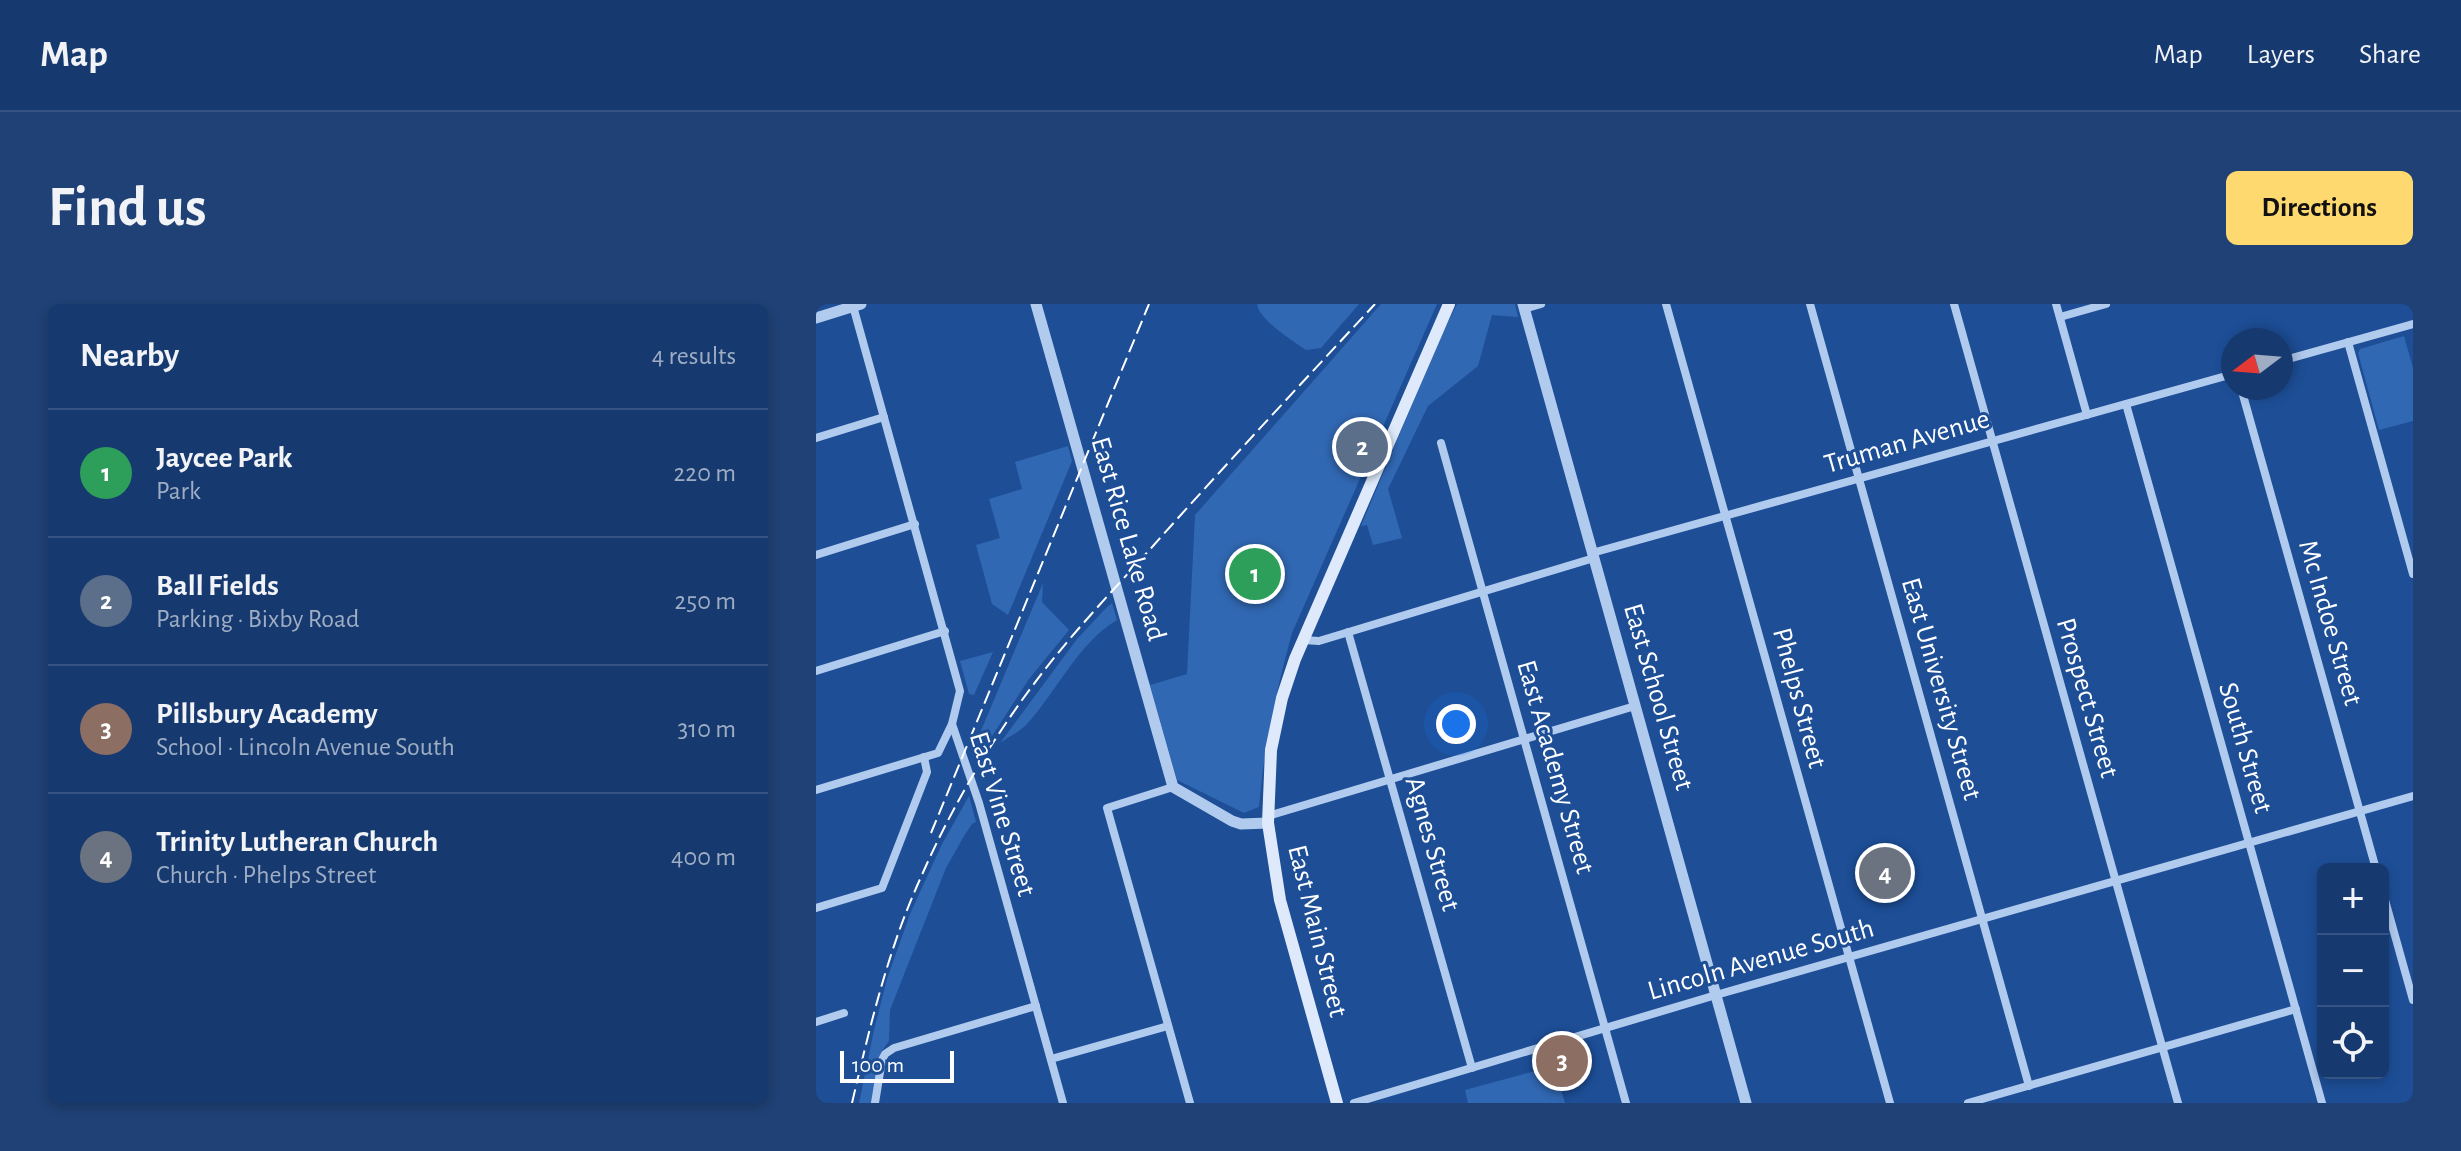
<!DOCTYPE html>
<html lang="en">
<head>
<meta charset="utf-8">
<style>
	body { margin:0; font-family:"Alegreya Sans",sans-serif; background:#1f4175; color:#f1f3f6 }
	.controls { position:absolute; right:24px; bottom:24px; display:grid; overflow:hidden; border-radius:12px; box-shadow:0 4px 12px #0003 }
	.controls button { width:72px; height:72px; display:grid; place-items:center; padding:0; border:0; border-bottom:2px solid #355483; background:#163a70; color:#f1f3f6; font:40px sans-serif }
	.compass { position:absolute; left:1405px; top:24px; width:72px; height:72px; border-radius:50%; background:#163a70; box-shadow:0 4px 12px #0003; rotate:254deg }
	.scale { position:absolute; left:24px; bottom:20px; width:114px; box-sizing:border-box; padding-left:8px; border:4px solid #fff; border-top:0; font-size:22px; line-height:28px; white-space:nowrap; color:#fff; -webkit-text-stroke:6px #1d4e96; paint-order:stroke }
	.you { position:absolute; left:640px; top:420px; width:28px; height:28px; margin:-20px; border:6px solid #fff; border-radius:50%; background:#1a73e8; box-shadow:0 0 0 12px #1a73e833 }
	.badge { display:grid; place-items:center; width:52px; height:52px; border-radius:50%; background:#fed970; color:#fff; font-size:26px; font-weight:700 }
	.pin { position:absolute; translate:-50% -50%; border:4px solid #fff; box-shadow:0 2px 8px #0006 }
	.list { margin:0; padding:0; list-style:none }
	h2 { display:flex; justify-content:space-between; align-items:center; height:104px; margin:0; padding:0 32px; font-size:34px }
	h2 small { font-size:26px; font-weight:400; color:#9eadc3 }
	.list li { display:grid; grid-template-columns:52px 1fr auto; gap:24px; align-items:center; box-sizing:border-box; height:128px; padding:0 32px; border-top:2px solid #355483 }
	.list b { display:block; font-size:30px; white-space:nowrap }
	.list p { margin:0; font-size:26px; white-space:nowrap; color:#9eadc3 }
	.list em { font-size:26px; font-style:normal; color:#9eadc3 }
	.icon { flex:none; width:44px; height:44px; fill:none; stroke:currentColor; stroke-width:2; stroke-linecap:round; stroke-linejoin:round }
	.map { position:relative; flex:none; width:1597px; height:799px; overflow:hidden; border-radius:12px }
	header { display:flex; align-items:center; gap:48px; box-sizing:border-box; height:112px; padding:0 40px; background:#163a70; border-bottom:2px solid #355483 }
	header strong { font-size:38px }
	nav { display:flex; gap:44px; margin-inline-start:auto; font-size:28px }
	.intro { display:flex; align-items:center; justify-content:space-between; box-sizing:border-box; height:192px; padding:0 48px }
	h1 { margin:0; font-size:56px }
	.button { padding:20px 36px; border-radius:12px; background:#fed970; color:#111; font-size:28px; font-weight:700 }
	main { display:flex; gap:48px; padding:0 48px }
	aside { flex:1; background:#163a70; border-radius:12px; box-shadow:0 4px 12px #0003 }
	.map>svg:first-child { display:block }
</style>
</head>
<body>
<header>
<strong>Map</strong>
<nav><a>Map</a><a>Layers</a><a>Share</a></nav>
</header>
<div class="intro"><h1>Find us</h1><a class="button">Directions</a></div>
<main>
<aside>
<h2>Nearby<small>4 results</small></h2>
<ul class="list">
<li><span class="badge" style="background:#2e9e5b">1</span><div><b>Jaycee Park</b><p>Park</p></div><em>220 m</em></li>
<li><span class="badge" style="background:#5c6f8a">2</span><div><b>Ball Fields</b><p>Parking · Bixby Road</p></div><em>250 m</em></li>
<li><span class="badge" style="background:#8d6e63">3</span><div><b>Pillsbury Academy</b><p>School · Lincoln Avenue South</p></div><em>310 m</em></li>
<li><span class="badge" style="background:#6b7280">4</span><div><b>Trinity Lutheran Church</b><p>Church · Phelps Street</p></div><em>400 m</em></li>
</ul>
</aside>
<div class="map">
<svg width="1597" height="799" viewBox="0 0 1597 799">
	<rect width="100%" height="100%" fill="#1d4e96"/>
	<!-- green -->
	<g fill="#3168b3">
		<path d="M 441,0 L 543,0 L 505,44 L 490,46 C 477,37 443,16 441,0 Z"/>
		<path d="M 565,0 L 621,0 L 476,329 C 460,387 448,443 443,503 L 428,509 L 361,476 L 334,381 L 371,370 L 379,211 Z"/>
		<polygon points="641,0 699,0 702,13 676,11 662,62 612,102 572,185 586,234 557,241 551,221 545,222 625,32"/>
		<polygon points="1588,32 1597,64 1597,117 1563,126 1542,49 1544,45"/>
		<polygon points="252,142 256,157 192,311 176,300 160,241 184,234 173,195 206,185 199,158"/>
		<polygon points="227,279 226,298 253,326 213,375 165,449 161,454 158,453 156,448"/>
		<path d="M 296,299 L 301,316 C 261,340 241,388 210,421 C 203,428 192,433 184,439 L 261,335 L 290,304 Z"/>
		<polygon points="177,348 158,391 153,390 144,357"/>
		<polygon points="153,492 160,518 156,520 148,532 130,564 74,706 73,737 65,748 56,799 43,799 58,726 71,675 94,610 126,540"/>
		<polygon points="738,762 749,799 652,799 649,786"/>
	</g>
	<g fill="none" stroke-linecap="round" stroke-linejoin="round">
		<!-- minor -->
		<g stroke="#b1cbef" stroke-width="8">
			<polyline points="850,0 1074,799"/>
			<polyline points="994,0 1213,782"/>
			<polyline points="1138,0 1362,799"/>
			<polyline points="1240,0 1271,111"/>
			<polyline points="37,2 144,387 136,420 163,499 247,799"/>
			<polyline points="708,5 725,0"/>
			<polyline points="1244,13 1290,0"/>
			<polyline points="1532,38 1597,270"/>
			<polyline points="1465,57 1597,20"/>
			<polyline points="1425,84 1560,565"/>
			<polyline points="1310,100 1506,799"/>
			<polyline points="0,134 68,113"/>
			<polyline points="625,139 810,799"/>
			<polyline points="776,249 1417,70"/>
			<polyline points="0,251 99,220"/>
			<polyline points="532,328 656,764"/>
			<polyline points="487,336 503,337 778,254"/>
			<polyline points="0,367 129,327"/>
			<polyline points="357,483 291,504 374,799"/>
			<polyline points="0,486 122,449 136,420"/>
			<polyline points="452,512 819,402"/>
			<polyline points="1567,589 1597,696"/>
			<polyline points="0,604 66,584 111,468 108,453"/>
			<polyline points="0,718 28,709"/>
			<polyline points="235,755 352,722"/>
			<polyline points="59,799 66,756 69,750 78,744 220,702"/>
			<polyline points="538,799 900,691 1597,492"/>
			<polyline points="1152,799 1480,705"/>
		</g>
		<!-- tertiary -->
		<g stroke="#b1cbef" stroke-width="11">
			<polyline points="220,0 357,483 416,517 425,520 452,519"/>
			<polyline points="707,0 930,799"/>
			<polyline points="0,14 45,0"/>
		</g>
		<!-- secondary -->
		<polyline stroke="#deeafb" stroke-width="12" points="521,799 464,596 452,519 455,446 466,394 479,355 633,0"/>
		<!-- rail -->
		<g stroke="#fff" stroke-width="2" stroke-dasharray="14 6" stroke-linecap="butt">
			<polyline points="115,529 333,0"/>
			<path d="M 36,799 C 54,722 72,645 105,573 C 142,488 193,407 252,337 C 280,304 309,273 337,242 C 410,160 485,80 559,0"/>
		</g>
	</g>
	<g text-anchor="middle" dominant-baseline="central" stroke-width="6" stroke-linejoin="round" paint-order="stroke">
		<!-- street labels -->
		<g font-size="28" fill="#fff" stroke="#1d4e96">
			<text transform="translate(1091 138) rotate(-16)">Truman Avenue</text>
			<text transform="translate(312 235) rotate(74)">East Rice Lake Road</text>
			<text transform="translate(1514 319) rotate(74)">Mc Indoe Street</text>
			<text transform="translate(1125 385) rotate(74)">East University Street</text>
			<text transform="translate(842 393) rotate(74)">East School Street</text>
			<text transform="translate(983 394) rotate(75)">Phelps Street</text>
			<text transform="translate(1271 394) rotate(74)">Prospect Street</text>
			<text transform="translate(1429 444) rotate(74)">South Street</text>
			<text transform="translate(739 463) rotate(74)">East Academy Street</text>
			<text transform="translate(186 510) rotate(73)">East Vine Street</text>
			<text transform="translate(616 540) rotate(74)">Agnes Street</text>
			<text transform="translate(501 627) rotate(76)">East Main Street</text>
			<text transform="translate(945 656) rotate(-16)">Lincoln Avenue South</text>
		</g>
	</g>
</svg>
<div class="controls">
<button>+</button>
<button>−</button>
<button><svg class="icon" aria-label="locate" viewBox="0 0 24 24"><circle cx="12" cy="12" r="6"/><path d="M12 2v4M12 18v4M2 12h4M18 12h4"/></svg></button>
</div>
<svg class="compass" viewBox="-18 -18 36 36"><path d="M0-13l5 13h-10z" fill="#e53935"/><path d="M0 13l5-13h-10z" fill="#9eadc3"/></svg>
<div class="scale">100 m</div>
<div class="you"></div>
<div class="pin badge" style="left:439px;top:270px;background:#2e9e5b">1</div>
<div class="pin badge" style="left:546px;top:143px;background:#5c6f8a">2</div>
<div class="pin badge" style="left:746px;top:757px;background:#8d6e63">3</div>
<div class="pin badge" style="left:1069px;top:569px;background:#6b7280">4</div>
</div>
</main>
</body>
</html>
